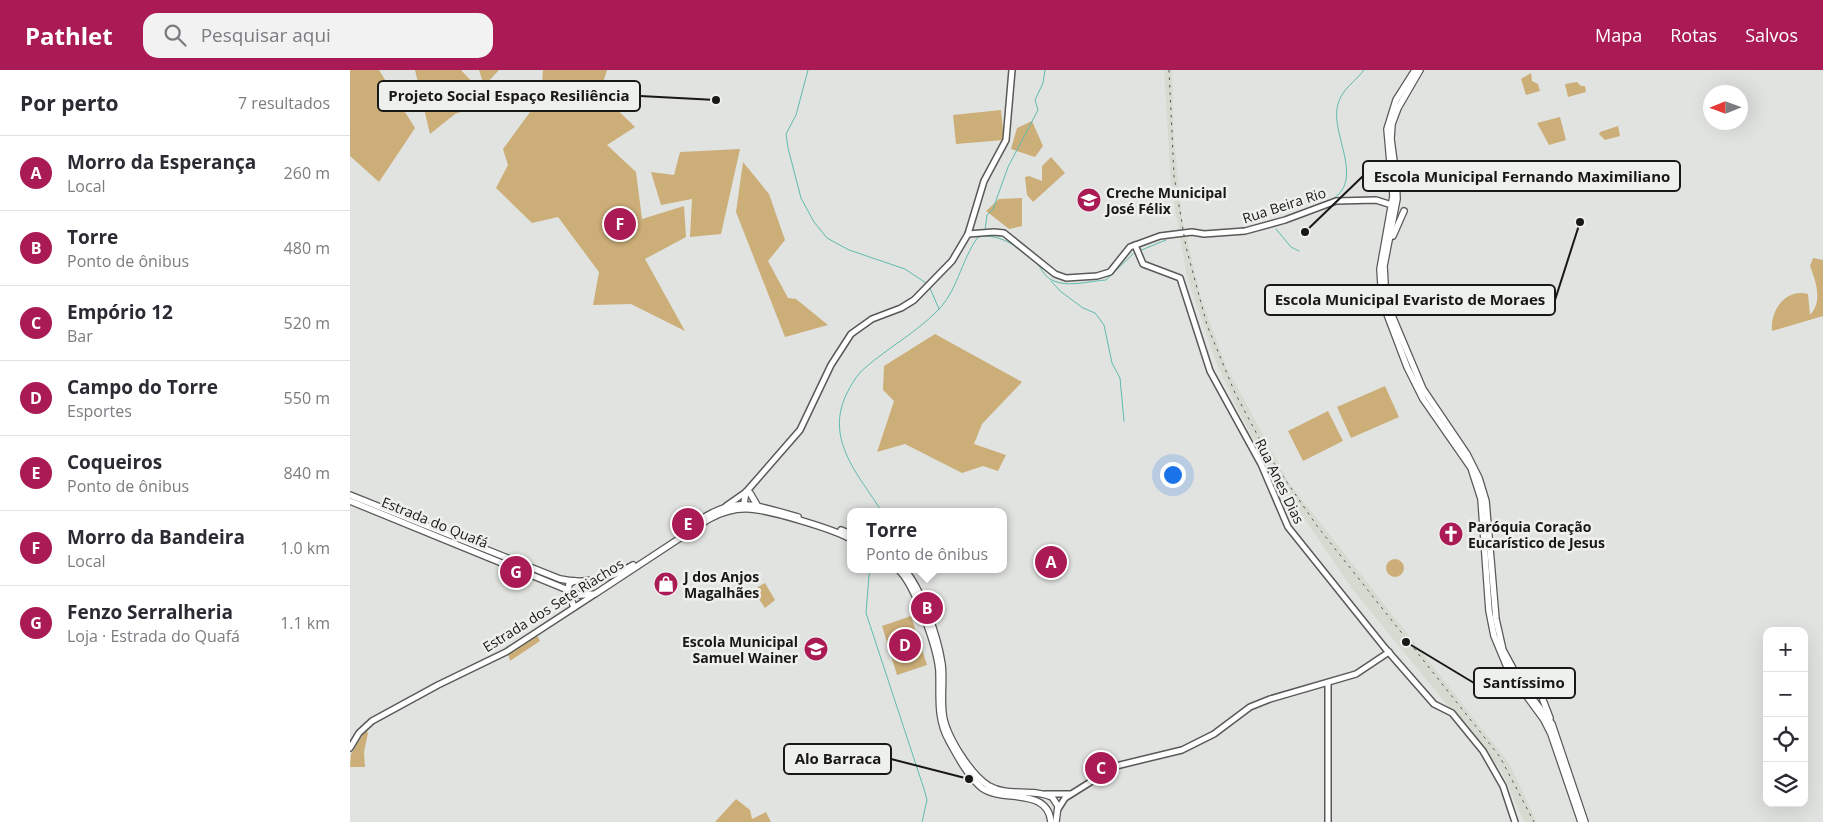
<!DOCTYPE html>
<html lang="pt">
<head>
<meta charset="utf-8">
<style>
	body { margin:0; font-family:"Open Sans",sans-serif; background:#f2f2f3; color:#2b2b33 }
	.controls { position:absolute; right:15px; bottom:15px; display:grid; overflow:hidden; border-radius:10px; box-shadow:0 5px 20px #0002 }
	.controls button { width:45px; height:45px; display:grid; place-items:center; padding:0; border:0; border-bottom:1px solid #e1e1e2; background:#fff; color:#2b2b33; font:25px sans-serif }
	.compass { position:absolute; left:1353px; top:15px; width:45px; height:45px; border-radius:50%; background:#fff; box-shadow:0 5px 20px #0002; rotate:269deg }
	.you { position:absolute; left:822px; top:404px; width:18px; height:18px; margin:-12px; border:4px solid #fff; border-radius:50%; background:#1a73e8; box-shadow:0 0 0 8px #1a73e833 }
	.badge { display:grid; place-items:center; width:32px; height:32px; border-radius:50%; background:#aa1b56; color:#fff; font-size:16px; font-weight:700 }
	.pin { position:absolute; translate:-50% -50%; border:2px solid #fff; box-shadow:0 1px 5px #0006 }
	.popup { position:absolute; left:497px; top:438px; width:160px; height:65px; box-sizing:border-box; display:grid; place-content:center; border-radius:10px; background:#fff; filter:drop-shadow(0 1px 4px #0005); font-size:16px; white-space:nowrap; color:#7c7c81 }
	.popup b { font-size:19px; color:#2b2b33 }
	.popup::after { content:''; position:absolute; left:50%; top:100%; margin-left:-10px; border:10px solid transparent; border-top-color:#fff }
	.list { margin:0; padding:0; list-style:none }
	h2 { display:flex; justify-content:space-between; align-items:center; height:65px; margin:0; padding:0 20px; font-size:21px }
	h2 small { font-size:16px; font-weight:400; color:#7c7c81 }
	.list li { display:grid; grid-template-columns:32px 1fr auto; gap:15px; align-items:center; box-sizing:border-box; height:75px; padding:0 20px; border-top:1px solid #e1e1e2 }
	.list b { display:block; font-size:19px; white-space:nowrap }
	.list p { margin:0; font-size:16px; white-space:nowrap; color:#7c7c81 }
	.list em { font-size:16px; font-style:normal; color:#7c7c81 }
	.icon { flex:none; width:28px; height:28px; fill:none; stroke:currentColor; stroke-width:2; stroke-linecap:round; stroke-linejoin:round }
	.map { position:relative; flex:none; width:1473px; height:752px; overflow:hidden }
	header { display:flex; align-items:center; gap:30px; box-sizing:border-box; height:70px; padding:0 25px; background:#aa1b56; color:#fff }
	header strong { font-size:24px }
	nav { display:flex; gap:28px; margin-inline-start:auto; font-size:18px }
	.search { width:350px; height:45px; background:#f2f2f3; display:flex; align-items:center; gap:12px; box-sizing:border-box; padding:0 18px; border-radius:15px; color:#7c7c81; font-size:19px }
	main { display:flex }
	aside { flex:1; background:#fff }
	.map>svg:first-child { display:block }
</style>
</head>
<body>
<header>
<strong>Pathlet</strong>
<div class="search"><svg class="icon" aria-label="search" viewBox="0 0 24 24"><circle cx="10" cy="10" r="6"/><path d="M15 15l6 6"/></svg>Pesquisar aqui</div>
<nav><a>Mapa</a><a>Rotas</a><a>Salvos</a></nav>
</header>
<main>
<aside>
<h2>Por perto<small>7 resultados</small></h2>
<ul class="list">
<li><span class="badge">A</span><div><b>Morro da Esperança</b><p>Local</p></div><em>260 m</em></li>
<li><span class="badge">B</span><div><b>Torre</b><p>Ponto de ônibus</p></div><em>480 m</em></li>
<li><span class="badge">C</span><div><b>Empório 12</b><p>Bar</p></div><em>520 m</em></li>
<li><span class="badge">D</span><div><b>Campo do Torre</b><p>Esportes</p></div><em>550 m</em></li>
<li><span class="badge">E</span><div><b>Coqueiros</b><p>Ponto de ônibus</p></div><em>840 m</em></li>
<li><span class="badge">F</span><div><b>Morro da Bandeira</b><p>Local</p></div><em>1.0 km</em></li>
<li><span class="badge">G</span><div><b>Fenzo Serralheria</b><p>Loja · Estrada do Quafá</p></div><em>1.1 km</em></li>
</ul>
</aside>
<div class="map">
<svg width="1473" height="752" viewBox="0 0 1473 752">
	<rect width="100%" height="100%" fill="#e1e3e0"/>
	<!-- built -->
	<polygon fill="#d5dbd1" points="814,0 822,0 824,68 832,148 851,228 876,296 939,413 1159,693 1187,752 1174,752 1152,702 1003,520 915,391 888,340 866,292 837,206 821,116"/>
	<!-- green -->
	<g fill="#ccae79">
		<polygon points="0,0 29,0 65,58 29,112 0,86"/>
		<polygon points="65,0 111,0 141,32 105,44 80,64"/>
		<polygon points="129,0 149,0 134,16"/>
		<polygon points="193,0 257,0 250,23 285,57 257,75 286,102 292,149 334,136 336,167 295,189 335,261 281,234 243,235 249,202 208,147 182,153 146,118 158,95 153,79 191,27"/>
		<polygon points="1181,3 1182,11 1188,14 1190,21 1176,25 1171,9"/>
		<polygon points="1227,12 1231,16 1235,16 1236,22 1218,27 1215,14"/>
		<polygon points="651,40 654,70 606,74 603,45"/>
		<polygon points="1210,47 1216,70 1199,75 1187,53"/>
		<polygon points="682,51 693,76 685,87 661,79 667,58"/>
		<polygon points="1268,56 1270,66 1255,70 1249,64 1250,62"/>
		<polygon points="390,79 371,164 340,167 342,129 311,135 301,102 324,105 330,82"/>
		<polygon points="701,87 715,103 683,132 677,125 675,107 679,106 692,111 692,96"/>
		<polygon points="393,92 419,124 435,170 418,191 438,228 446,229 478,255 435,267 386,142"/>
		<polygon points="672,128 672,156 659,159 636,141 649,129"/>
		<path d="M 1463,188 L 1473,190 L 1473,246 L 1422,261 C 1420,241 1435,218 1458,224 L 1460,245 C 1473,231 1466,212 1460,196 Z"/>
		<polygon points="585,264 672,312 632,354 624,374 656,385 648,401 633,396 612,403 555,374 527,382 544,331 533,320 534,296"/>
		<polygon points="1035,316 1049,347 1001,368 987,337"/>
		<polygon points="978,341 993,371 953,391 938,361"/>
		<circle cx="1045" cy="498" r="9"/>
		<polygon points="415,513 425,530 415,538 403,520"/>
		<polygon points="561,546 577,595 547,605 532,556"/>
		<polygon points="187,565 190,571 160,591 158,583"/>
		<polygon points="16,659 18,663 14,682 15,697 0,697 1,684"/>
		<polygon points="386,729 400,740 402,749 416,742 421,752 365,752"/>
	</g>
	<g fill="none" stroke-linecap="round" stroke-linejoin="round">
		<!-- stream -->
		<g stroke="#5dbbaf" stroke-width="1">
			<polyline points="458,0 446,45 436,64 438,78 451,128 464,152 477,168 499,180 555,199 576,213"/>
			<path d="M 979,131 C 1018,112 979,64 988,34 C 992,19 1005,12 1014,0"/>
			<polyline points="926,159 941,177 949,181"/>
			<polyline points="635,161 637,145 643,139 658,97 688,40 685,30 693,13 695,0"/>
			<polyline points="789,181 816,170"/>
			<polyline points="701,211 710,221 733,238 745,243 754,255 762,293 770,308 774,351"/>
			<polyline points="579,216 589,239"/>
			<path d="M 532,442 C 509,405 475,371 496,325 C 501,315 507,304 516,297 C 538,278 565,263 585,243 C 608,222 610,192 628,167 C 650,162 674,180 689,196 C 693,201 695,207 702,210 C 717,218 739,211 756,210 L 785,182"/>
			<polyline points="522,499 519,505 516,543 574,719 577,730 572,752"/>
		</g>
		<defs>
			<g id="secondary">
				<polyline points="618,164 644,162 654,163 705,204 716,208 747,206 760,202 780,177 810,166 842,162 854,164 895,161 935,150 986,131 1026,130 1045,136"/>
				<polyline points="785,175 793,194 830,208 860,301 911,394 938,457 1035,578 1084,634 1102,643 1133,681 1153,716 1165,752"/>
				<polyline points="376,436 396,422 450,360 481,295 501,264 522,249 551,238 564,230 602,191 618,164 634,111 656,70 662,0"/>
				<polyline points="978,613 978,752"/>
				<polyline points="0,678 9,663 22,651 88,615 156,582 245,524"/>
				<polyline points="696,724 720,724"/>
				<polyline points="708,739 715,728 766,696 832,680 864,664 900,637 920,629 1006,604 1039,582"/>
			</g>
			<g id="primary">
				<polyline points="1065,0 1046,30 1037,59 1043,126 1030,199 1032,231 1057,297 1073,329 1121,398 1131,429 1139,541 1144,566 1159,602 1194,650 1201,664 1231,752"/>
				<polyline points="1070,0 1048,38 1042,54 1041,69 1046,106 1047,129 1034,196 1036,231 1073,319 1117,384 1129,408 1136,431 1146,549 1153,580 1172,615 1202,654 1235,752"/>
				<polyline points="1043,166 1054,141"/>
				<polyline points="400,423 407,435"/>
				<path d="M 0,425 L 210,509 C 237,515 260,509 283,495"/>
				<path d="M 0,431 L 230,525 L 245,524 L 359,449 C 372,442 385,438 400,439 C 420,440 483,459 501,469"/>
				<polyline points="394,433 396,422"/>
				<polyline points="491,460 501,464"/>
				<path d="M 330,463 C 382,427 389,430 448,447"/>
				<path d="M 548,499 C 565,515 587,577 589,601 C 590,626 586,648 599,671 C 608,687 618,707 632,718 C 653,733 698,717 701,752"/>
				<path d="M 554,499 C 572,519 588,568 592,594 C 594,610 591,627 593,643 C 595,665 621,705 639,716 C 658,727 682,718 702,727 L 708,736 L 706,752"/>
				<polyline points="224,511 219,514 218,521 224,537"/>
				<polyline points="1193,630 1200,648"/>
			</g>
		</defs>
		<!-- secondary casing -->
		<use href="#secondary" stroke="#585a57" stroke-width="8"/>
		<!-- primary casing -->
		<use href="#primary" stroke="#585a57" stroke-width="8"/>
		<!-- secondary -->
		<use href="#secondary" stroke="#fff" stroke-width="5"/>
		<!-- primary -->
		<use href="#primary" stroke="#fff" stroke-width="5.5"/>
		<!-- rail -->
		<polyline stroke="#535452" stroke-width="1" stroke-dasharray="2.5 5" stroke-linecap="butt" points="819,0 824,106 836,177 857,255 885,323 917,383 967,456 1150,687 1184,752"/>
	</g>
	<!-- icons -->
	<defs>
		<symbol id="school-disc" viewBox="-11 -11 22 22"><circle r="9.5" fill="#aa1b56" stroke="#eef0ed"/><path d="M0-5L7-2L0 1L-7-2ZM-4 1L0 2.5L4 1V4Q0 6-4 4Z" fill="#fff"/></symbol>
		<symbol id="church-disc" viewBox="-11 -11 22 22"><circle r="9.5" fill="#aa1b56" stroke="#eef0ed"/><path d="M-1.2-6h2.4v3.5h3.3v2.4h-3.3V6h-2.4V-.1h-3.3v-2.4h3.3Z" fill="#fff"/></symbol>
		<symbol id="shop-disc" viewBox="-11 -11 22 22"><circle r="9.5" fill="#aa1b56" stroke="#eef0ed"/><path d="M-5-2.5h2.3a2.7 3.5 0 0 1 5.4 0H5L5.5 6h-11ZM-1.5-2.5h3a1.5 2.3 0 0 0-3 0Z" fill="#fff"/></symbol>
	</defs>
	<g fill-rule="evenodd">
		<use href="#school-disc" x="725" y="116" width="28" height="28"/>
		<use href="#church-disc" x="1087" y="450" width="28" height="28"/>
		<use href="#shop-disc" x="302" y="500" width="28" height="28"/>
		<use href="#school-disc" x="452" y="565" width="28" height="28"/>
	</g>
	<g text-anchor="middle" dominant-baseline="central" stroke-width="5" stroke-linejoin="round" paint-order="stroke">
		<!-- poi labels -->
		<g font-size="14" font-weight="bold" fill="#181817" stroke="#eef0ed" text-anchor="start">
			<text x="756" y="122">Creche Municipal<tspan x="756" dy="16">José Félix</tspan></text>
			<text x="1118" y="456">Paróquia Coração<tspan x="1118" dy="16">Eucarístico de Jesus</tspan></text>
			<text x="334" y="506">J dos Anjos<tspan x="334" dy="16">Magalhães</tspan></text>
			<text x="448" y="571" text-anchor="end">Escola Municipal<tspan x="448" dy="16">Samuel Wainer</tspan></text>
		</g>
		<!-- street labels -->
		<g font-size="14" fill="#181817" stroke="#eef0ed">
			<text transform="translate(934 135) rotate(-18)">Rua Beira Rio</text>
			<text transform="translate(930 411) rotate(64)">Rua Anes Dias</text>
			<text transform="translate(85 452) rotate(22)">Estrada do Quafá</text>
			<text transform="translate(203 535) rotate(-32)">Estrada dos Sete Riachos</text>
		</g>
	</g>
	<!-- callouts -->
	<path fill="none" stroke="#181817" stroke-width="2" d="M366 30L290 26M955 162L1013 106M1230 152L1205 230M1056 572L1124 613M619 709L541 689"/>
	<g fill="#181817" stroke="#eef0ed" stroke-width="2">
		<circle cx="366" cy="30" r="5"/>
		<circle cx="955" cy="162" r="5"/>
		<circle cx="1230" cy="152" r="5"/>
		<circle cx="1056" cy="572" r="5"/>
		<circle cx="619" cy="709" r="5"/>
	</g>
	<g fill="#eef0ed" stroke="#181817" stroke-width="2">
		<rect x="28" y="11" width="262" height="30" rx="5"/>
		<rect x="1013" y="91" width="317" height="30" rx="5"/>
		<rect x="915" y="215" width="290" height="30" rx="5"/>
		<rect x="1124" y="598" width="101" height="30" rx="5"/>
		<rect x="434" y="674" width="107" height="30" rx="5"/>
	</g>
	<g font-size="15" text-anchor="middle" font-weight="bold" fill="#181817">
		<text x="159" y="31">Projeto Social Espaço Resiliência</text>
		<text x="1172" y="112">Escola Municipal Fernando Maximiliano</text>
		<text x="1060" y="235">Escola Municipal Evaristo de Moraes</text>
		<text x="1174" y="618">Santíssimo</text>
		<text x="488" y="694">Alo Barraca</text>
	</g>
</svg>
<div class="controls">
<button>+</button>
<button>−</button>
<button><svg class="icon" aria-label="locate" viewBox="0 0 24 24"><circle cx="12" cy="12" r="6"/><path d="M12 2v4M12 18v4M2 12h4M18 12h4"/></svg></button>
<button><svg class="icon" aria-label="layers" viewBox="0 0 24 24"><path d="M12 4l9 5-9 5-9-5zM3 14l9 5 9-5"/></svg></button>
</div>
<svg class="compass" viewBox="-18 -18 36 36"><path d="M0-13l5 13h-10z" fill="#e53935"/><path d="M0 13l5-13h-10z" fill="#7c7c81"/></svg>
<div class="you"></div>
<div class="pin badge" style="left:701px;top:492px">A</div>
<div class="pin badge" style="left:577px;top:538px">B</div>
<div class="popup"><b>Torre</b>Ponto de ônibus</div>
<div class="pin badge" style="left:751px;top:698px">C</div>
<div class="pin badge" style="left:555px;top:575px">D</div>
<div class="pin badge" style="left:338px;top:454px">E</div>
<div class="pin badge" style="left:270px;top:154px">F</div>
<div class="pin badge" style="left:166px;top:502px">G</div>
</div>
</main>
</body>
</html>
